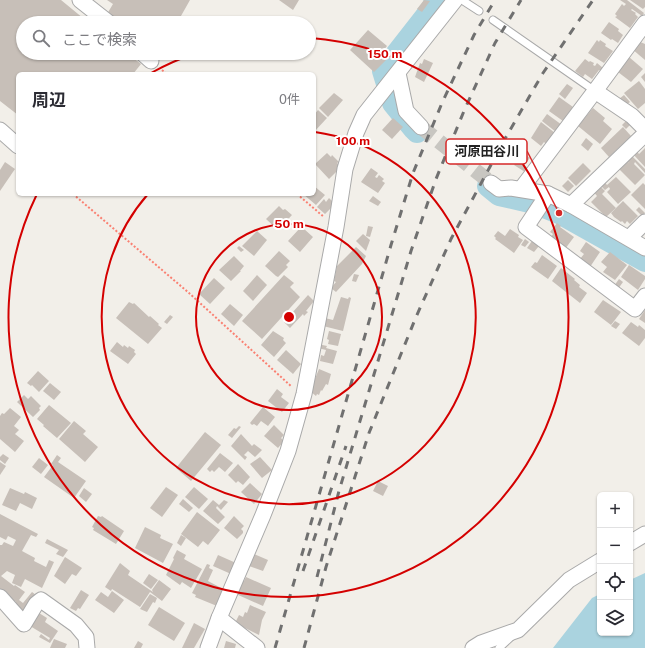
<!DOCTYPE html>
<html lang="ja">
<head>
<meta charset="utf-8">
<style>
	body { margin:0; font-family:"Public Sans","Noto Sans JP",sans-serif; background:#f7f7f7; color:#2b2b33 }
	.controls { position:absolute; right:12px; bottom:12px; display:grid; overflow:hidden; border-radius:6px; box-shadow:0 1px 3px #0004 }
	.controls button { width:36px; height:36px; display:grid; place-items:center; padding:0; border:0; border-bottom:1px solid #e1e1e2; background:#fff; color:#2b2b33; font:20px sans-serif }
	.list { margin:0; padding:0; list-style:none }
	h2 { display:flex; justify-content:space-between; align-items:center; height:52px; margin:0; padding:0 16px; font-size:17px }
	h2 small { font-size:13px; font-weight:400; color:#7c7c81 }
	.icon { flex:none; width:22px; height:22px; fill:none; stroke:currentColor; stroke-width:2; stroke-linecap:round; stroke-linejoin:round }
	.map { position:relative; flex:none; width:645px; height:648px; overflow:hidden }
	.search { position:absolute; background:#fff; box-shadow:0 1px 3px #0004; left:16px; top:16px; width:300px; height:44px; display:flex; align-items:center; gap:10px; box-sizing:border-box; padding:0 14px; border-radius:22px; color:#7c7c81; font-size:15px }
	.panel { position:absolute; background:#fff; box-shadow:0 1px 3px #0004; left:16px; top:72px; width:300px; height:124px; border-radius:6px }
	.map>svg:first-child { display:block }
</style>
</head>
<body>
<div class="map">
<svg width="645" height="648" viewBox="0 0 645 648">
	<rect width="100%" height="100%" fill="#f2efe9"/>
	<!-- water -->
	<polygon fill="#aad3df" points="645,573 645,648 553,648 592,598 600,594 600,633 630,633 630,580"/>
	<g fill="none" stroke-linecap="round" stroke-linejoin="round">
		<!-- river -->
		<g stroke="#aad3df" stroke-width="22">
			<polyline points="417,132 414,129 393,103 383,71 433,7 435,0"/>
			<polyline points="488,186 499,195 534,203 559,213 645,261"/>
		</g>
	</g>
	<!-- building -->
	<g fill="#c7bfb8">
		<polygon points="0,0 61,0 89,23 23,23 23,53 127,53 141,64 133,74 18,74 18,115 0,101"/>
		<polygon points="107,0 190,0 177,23 124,23 107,14 113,4"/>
		<polygon points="279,0 299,0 293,10"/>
		<polygon points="424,0 430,1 422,12 417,9"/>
		<polygon points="620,0 627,0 644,13 642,16 632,9 631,10 636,13 635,14 638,17 630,28 615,17 617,16 615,14 622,4 624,6 626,4"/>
		<polygon points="630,0 645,0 645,7 643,9"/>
		<polygon points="609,22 619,29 618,31 623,35 618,43 612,39 611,40 601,33"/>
		<polygon points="368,30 387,46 383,51 389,57 374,72 350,50"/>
		<polygon points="597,40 599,42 600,40 606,44 605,46 613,51 604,63 588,53"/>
		<polygon points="638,41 645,44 645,60 632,49"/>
		<polygon points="629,57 643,69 631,82 618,72"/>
		<polygon points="424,59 433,63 424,82 415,77 420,63 422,64"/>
		<polygon points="585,59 589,62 590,61 594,63 593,65 595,66 597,63 603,68 601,71 599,70 592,79 585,74 583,77 575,71"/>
		<polygon points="645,73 645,82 641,77"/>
		<polygon points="639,81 645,89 645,103 638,109 624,93"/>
		<polygon points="567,84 573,88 565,99 559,94"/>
		<polygon points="334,93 343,100 328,117 319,108"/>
		<polygon points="624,95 630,102 625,106 619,99"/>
		<polygon points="559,97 573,107 570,112 572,112 566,120 564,119 563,121 549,111"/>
		<polygon points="593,108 605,118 603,121 612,129 600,144 578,126"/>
		<polygon points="318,110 327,118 314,132 314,115"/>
		<polygon points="547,114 562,125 556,132 542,121"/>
		<polygon points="393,118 403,127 392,139 382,130"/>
		<polygon points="627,120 631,124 626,129 622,125"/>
		<polygon points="541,122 555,133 546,144 544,142 541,146 531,138"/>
		<polygon points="623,127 631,136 609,157 601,148"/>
		<polygon points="586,138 593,144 588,151 581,145"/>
		<polygon points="645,148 645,167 632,153 635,149 639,154"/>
		<polygon points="521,151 530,158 524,165 516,158"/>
		<polygon points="327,153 331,157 332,155 339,162 337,163 341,167 329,179 315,164"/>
		<polygon points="630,154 645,169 645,173 635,162 634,164 645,175 635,185 617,167 625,160 629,163 625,159"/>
		<polygon points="517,161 528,168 525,172 514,165"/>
		<polygon points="5,162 15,169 0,191 0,170"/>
		<polygon points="583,163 591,171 576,186 568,178"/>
		<polygon points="371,168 378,173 375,177 377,178 379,175 384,179 382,181 385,183 378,193 361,182"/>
		<polygon points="616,177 631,192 618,204 607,192 610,189 609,187 605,190 599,184 603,180 607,185"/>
		<polygon points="568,180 574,186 568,192 562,186"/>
		<polygon points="643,183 645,185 645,209 631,195"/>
		<polygon points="598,184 605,191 602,194 616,208 606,217 591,202 597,196 592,190"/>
		<polygon points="314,186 325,195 316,205 303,194 314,194"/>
		<polygon points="373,196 381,202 378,206 369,201"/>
		<polygon points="329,198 333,202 331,205 332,207 325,214 317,207 324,199 326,202"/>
		<polygon points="623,201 638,216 630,224 627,221 625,224 622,221 621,222 614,217 611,213"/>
		<polygon points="279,206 283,210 285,209 292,215 278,230 266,219"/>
		<polygon points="639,207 645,213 642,216 636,210"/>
		<polygon points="557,223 561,226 560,227 574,237 565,249 550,238 553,234 550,232"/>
		<polygon points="368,226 373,227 370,237 366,236"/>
		<polygon points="300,228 301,229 303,228 313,237 300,252 288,241"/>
		<polygon points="510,229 519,235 518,237 523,240 514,253 495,239 496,238 494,236 498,231 505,236"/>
		<polygon points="257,231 267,240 254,256 242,246"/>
		<polygon points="363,234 370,240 366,251 356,241"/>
		<polygon points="525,239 529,242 525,247 521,245"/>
		<polygon points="532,241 539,246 534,252 527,248"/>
		<polygon points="586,242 600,252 590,267 580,259 584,254 580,251"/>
		<polygon points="239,246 244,250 241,252 237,248"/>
		<polygon points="356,247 366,256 362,264 336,292 331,288 336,282 334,281 337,266"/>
		<polygon points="279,251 290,261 286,265 288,267 278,277 276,276 265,266"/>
		<polygon points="610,252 627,265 615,280 603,272 607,267 601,262"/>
		<polygon points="542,255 557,266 548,279 531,267 535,262 537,263"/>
		<polygon points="234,256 244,266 240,271 241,271 231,281 219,270"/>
		<polygon points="629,265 645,276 645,279 638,290 621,277"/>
		<polygon points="561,268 575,279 574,280 580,285 579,287 587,293 580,303 552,281"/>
		<polygon points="354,274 359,275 356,282 352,281"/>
		<polygon points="257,275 267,285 253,301 243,291"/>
		<polygon points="284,275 294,283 290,287 300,297 262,339 242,321"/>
		<polygon points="214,278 225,288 210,304 199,294"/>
		<polygon points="619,279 623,282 618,289 614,286"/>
		<polygon points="308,295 314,301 306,311 308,312 304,316 303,314 290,328 284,322"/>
		<polygon points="341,297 348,299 349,297 351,298 343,331 323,326 325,318 333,320"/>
		<polygon points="603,300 621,312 611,325 594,312"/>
		<polygon points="129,302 133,304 134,303 149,317 150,316 159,324 158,325 162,328 148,344 116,318"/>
		<polygon points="230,304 243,315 234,326 221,314"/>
		<polygon points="645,310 645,323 639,319"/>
		<polygon points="170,315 173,317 167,324 164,322"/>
		<polygon points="615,321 620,324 616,329 611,326"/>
		<polygon points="631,322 638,327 639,325 645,330 645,338 639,346 622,333"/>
		<polygon points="273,331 284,338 283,340 286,343 274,357 261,345"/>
		<polygon points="329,331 341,334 338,346 328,344 329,340 327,339"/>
		<polygon points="117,342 123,347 124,345 128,348 129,346 135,350 134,352 136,354 128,364 110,351"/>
		<polygon points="318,344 327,346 326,348 337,351 333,364 320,361 321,355 324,356 326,350 318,348"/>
		<polygon points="286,350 301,364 293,374 277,360"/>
		<polygon points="319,369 331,374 328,385 326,384 322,391 321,390 319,395 317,394 316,396 310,391"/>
		<polygon points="38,371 49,381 39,392 32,385 31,386 27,383"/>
		<polygon points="50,383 61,392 54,400 43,391"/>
		<polygon points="277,389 283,394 281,397 289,403 282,412 268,401"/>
		<polygon points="24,395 28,399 31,396 41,406 39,408 40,410 33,417 17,402"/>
		<polygon points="49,405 71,423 57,438 43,426 44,425 37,419"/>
		<polygon points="263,407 275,417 268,426 261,421 257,426 254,424 252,425 250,423"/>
		<polygon points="10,408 21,417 14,426 19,430 15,434 24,441 15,452 0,439 0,416 2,413 4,414"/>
		<polygon points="74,421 86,431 83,434 98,447 85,462 59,439"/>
		<polygon points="274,425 284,435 281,438 284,441 278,448 264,436"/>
		<polygon points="239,426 241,427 232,438 228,435 234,428 236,429"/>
		<polygon points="205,432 221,445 191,481 176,468"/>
		<polygon points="241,434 252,446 254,444 262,450 255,457 248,451 244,455 247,457 245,460 231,446"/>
		<polygon points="220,453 233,463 225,472 219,467 214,472 212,470 210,472 207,469"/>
		<polygon points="3,454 9,458 5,464 0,460 0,457"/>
		<polygon points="57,455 61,458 58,462 86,481 74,498 44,477 53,465 51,464"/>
		<polygon points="260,457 272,470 262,478 250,464"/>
		<polygon points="39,458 48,465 41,474 32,467"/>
		<polygon points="0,462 6,466 0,475"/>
		<polygon points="238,464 250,477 243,485 238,481 236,483 228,475"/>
		<polygon points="378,481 388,486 383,496 373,491"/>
		<polygon points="250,483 262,494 254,504 241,492"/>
		<polygon points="166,487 178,495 162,517 150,508"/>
		<polygon points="194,487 208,499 199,509 185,497"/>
		<polygon points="10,488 24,494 25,492 37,498 32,509 20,503 16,511 2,505"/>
		<polygon points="84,488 92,494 86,502 79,496"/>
		<polygon points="183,499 193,508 189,512 179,504"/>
		<polygon points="213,500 219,505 224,500 228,502 221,510 217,506 216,508 225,517 218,524 203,511"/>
		<polygon points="197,512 220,530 208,545 203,541 198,547 181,534"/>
		<polygon points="0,514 38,534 36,537 31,535 22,551 35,558 34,561 46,567 49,560 54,562 42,588 25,579 21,587 12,583 15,575 7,571 1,576 14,586 15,585 25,592 19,600 23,603 32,592 36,595 23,613 13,606 16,602 0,590 0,545 2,545 4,542 13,546 16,540 8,536 6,540 0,537"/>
		<polygon points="98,516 101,517 102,516 124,531 116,544 93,530 94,528 92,527"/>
		<polygon points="234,516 244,526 241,529 243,531 243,533 237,539 224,528"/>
		<polygon points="145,527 161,535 160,538 173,544 163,563 135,548"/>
		<polygon points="181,535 186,538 181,546 177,543"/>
		<polygon points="47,539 68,550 63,557 56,554 59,550 45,543"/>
		<polygon points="177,550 186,555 184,559 202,569 191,588 182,582 180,585 166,575 174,559 173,558"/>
		<polygon points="254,554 268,560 263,571 249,566"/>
		<polygon points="218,555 236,563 231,574 213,566"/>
		<polygon points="65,557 82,568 76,576 72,574 65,584 54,576"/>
		<polygon points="120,563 130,571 128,575 153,592 152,590 159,580 171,589 162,601 150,592 140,607 112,589 111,591 105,587"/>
		<polygon points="207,564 210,565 209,568 213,570 208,581 225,590 217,606 195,597 196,595 192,593"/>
		<polygon points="149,574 158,580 151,589 143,583"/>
		<polygon points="246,577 271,588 263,606 236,594 242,580 244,581"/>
		<polygon points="81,590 89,595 80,609 78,608 76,611 70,608"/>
		<polygon points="112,591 124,600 114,613 95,600 101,592 108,597"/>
		<polygon points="150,594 157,598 155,603 153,602 147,612 140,609"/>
		<polygon points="250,605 266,612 262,620 259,635 235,623 239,615 243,617 245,612 247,613"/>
		<polygon points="159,607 185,623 174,641 148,625"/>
		<polygon points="39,613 47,618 45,622 58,631 50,643 39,637 41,634 49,640 50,638 30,626"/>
		<polygon points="194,623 205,629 194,648 182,648"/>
		<polygon points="54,639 67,644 65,648 50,648"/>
		<polygon points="138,641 143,644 141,648 134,648"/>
		<polygon points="226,641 236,644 235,648 224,648"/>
	</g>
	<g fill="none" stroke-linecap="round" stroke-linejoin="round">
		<!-- street-tunnel -->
		<polyline stroke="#c8c6c1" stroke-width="15" stroke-dasharray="15 8" stroke-linecap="butt" points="421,127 491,183"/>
		<defs>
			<g id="lane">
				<polyline points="462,0 479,11"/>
				<polyline points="493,20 595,91"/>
				<polyline points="499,648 512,636"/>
			</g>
			<g id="street">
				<polyline points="80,0 109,23"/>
				<polyline points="142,53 151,61"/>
				<polyline points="398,73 406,111 421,127"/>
				<polyline points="595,91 632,116 645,129"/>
				<polyline points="0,130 18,146"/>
				<polyline points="491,183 499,189 511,188 548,194 571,205 645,248"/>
				<polyline points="521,189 595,91 645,23"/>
				<polyline points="548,194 526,227 635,309 645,296"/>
				<polyline points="571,205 645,134"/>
				<polyline points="629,238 645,222"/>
				<polyline points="630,543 645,534"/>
				<polyline points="0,597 24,624 36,604 41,600 76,625 86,637 87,648"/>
				<polyline points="219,618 257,648"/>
				<polyline points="208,648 219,618 263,515 288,451 304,394 336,227 345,169 356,133 364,115 455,0"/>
				<polyline points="473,648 481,643 518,630 569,580 600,561"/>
			</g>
		</defs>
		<!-- lane casing -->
		<use href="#lane" stroke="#a9a9a9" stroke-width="9"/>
		<!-- street casing -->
		<use href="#street" stroke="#a9a9a9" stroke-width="17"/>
		<!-- path -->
		<g stroke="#fa8072" stroke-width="2" stroke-dasharray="2 2" stroke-linecap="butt">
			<polyline points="162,70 167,74"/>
			<polyline points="73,194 189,293 292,387"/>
			<polyline points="297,194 324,217"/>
		</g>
		<!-- lane -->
		<use href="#lane" stroke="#fff" stroke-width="7"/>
		<!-- street -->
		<use href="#street" stroke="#fff" stroke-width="15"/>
		<!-- rail -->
		<g stroke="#707070" stroke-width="3" stroke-dasharray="8 8" stroke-linecap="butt">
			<polyline points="303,571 346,446"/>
			<polyline points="317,577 339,491 411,251 436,179 464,111 495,43 521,0"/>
			<polyline points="275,648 391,245 413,173 442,103 474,35 495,0"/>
			<polyline points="304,648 326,567 369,433 416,317 451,239 506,137 543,73 593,0"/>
		</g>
	</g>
	<!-- distance rings -->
	<g fill="none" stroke="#d40000" stroke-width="2">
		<circle cx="289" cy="317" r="93"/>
		<path d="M315 132A187 187 0 1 1 148 194"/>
		<path d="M151 73A280 280 0 0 1 196 53M311 38A280 280 0 1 1 37 194"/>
	</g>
	<circle cx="289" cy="317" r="6" fill="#d40000" stroke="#fff" stroke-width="2"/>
	<g font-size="12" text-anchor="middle" font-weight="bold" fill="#d40000" stroke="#fff" stroke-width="4" stroke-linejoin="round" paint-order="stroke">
		<text x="385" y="58">150 m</text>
		<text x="353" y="145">100 m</text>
		<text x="289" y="228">50 m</text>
	</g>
	<!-- callouts -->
	<path fill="none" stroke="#d62828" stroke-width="1.5" d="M559 213L527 151"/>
	<circle fill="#d62828" stroke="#fff" stroke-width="1.5" cx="559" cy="213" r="4"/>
	<rect fill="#fff" stroke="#d62828" stroke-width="1.5" x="446" y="139" width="81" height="25" rx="4"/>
	<g font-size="13" text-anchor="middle" font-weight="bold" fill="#222">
		<text x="487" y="156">河原田谷川</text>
	</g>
</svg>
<div class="controls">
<button>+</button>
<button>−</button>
<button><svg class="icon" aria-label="locate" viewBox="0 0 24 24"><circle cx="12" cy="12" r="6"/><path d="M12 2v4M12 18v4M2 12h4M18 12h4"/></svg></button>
<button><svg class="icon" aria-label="layers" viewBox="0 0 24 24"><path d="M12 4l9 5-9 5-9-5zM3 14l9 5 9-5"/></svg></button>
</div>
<div class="search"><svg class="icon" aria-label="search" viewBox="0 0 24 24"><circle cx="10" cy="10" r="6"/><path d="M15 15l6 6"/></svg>ここで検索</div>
<section class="panel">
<h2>周辺<small>0件</small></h2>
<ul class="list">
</ul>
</section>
</div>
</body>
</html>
